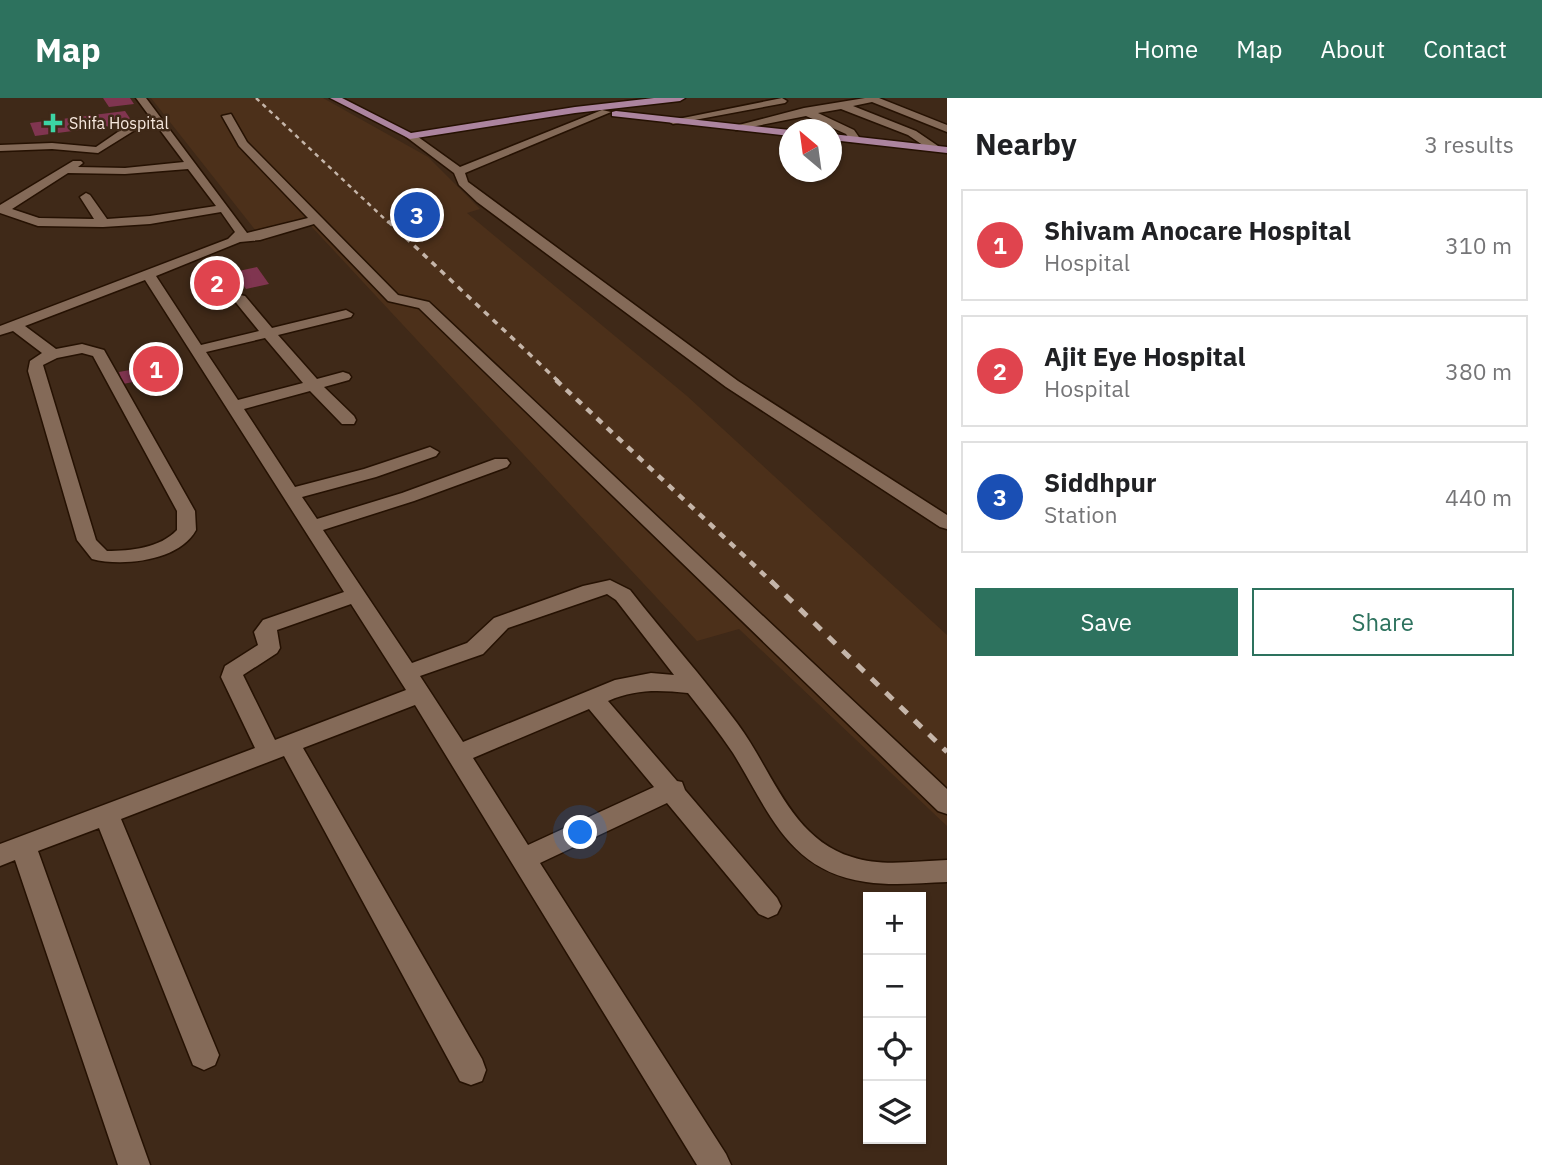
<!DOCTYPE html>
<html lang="en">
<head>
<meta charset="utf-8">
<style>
	body { margin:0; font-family:"IBM Plex Sans",sans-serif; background:#f2f2f2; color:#202124 }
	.controls { position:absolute; right:21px; bottom:21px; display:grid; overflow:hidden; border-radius:0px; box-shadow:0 2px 5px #0004 }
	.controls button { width:63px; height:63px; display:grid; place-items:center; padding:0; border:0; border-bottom:2px solid #e0e0e0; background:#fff; color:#202124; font:35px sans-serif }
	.compass { position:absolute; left:779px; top:21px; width:63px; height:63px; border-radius:50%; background:#fff; box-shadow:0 2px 5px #0004; rotate:331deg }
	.you { position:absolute; left:581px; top:735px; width:24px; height:24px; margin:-18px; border:5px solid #fff; border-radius:50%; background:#1a73e8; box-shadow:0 0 0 10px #1a73e833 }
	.badge { display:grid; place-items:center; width:46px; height:46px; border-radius:50%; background:#2d725e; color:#fff; font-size:23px; font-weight:700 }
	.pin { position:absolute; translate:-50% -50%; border:4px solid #fff; box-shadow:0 2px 7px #0006 }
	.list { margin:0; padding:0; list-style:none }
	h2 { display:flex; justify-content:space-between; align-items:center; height:91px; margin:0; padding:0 28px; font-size:30px }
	h2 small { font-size:23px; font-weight:400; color:#757577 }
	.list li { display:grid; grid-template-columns:46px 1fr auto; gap:21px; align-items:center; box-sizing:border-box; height:112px; margin:0 14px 14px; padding:0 14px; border:2px solid #e0e0e0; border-radius:0px }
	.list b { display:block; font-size:26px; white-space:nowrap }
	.list p { margin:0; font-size:23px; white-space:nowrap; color:#757577 }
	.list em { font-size:23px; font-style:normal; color:#757577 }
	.actions { display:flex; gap:14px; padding:21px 28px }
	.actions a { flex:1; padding:16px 0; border:2px solid #2d725e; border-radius:0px; text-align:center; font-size:24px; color:#2d725e }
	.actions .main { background:#2d725e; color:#fff }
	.icon { flex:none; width:38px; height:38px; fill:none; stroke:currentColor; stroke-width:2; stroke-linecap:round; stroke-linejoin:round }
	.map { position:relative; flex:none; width:947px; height:1067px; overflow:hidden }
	header { display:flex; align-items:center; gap:42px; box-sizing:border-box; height:98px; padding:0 35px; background:#2d725e; color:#fff }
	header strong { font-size:33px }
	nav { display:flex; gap:38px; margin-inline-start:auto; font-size:24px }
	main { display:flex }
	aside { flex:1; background:#fff }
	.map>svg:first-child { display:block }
</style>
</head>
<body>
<header>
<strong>Map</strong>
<nav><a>Home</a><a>Map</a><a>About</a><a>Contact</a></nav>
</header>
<main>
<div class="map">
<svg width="947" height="1067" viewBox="0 0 947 1067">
	<rect width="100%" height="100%" fill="#3f2918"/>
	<!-- built -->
	<polygon fill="#4c301a" points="151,0 323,0 428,59 480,111 467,115 687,298 947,537 947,728 739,531 697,543 310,127 264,143"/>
	<!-- building -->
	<g fill="#803550">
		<polygon points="103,0 130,0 134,6 109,9"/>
		<polygon points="125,13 133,25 35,38 30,25"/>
		<polygon points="411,102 443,130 423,133 392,106"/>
		<polygon points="220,167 238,193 212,198 195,172"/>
		<polygon points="257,169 269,186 246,191 234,174"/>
		<polygon points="173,264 178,275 123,286 119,274"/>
	</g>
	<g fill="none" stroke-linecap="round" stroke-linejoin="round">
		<defs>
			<g id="minor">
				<path d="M 136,0 L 146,0 L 247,135 L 308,120 L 239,48 L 222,18 L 231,16 L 247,44 L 398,197 L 429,204 L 947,691 L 947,716 L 938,713 L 419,210 L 388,203 L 314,126 L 260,142 L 240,144 L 156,178 L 201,247 L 259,233 L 233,201 L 240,197 L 245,198 L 272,230 L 346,212 L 353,216 L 351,219 L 278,237 L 317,281 L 343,274 L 349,276 L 351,279 L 349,282 L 324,289 L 354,318 L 356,322 L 354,326 L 342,326 L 310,293 L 244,311 L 295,389 L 364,371 L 430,349 L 439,354 L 436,358 L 376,379 L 302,399 L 317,421 L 402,395 L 495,361 L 507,361 L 510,365 L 507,369 L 414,403 L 323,432 L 412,565 L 467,545 L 494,520 L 583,488 L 610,482 L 630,492 C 665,537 703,579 737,625 C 772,671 790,740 852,759 C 881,769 916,763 947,762 L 947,784 C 920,785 893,788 866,784 C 788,773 769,713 733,655 C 719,634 703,614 688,595 C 658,592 636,591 608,603 L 677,683 L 682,684 L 685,692 L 777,800 L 781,808 L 777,816 L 768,820 L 759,816 L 667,705 L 540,765 L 726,1056 L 731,1067 L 697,1067 L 415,607 L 303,650 L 482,961 L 486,972 L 482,983 L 471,987 L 460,983 L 284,658 L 121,721 L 219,957 L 215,967 L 204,972 L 193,967 L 99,730 L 38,753 L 150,1067 L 118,1067 L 15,762 L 0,768 L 0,746 L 255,650 L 221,579 L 225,568 L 258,547 L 254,534 L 263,522 L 344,494 L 145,182 L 25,228 L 56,251 L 82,246 L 104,252 L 195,413 L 196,432 C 179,463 123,469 92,461 L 77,442 L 28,273 L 30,263 L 42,255 L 13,233 L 0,237 L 0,228 L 228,141 L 235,134 L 221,114 L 150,126 L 103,129 L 38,128 L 0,115 L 0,107 L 73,63 L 81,63 L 83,65 L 78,69 L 125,70 L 184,64 L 157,28 L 135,32 L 98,55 L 52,51 L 0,53 L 0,47 L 52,45 L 96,49 L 128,27 L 153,23 ZM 188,71 L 216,108 L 150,118 L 107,121 L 90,97 L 86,95 L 80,99 L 94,121 L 39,120 L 12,111 L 68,75 L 125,76 ZM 265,240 L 303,285 L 238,302 L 206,254 ZM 82,255 L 93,258 L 177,413 L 177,432 C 160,450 131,453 107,453 L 96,442 L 43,267 L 57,260 ZM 607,496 L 616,502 L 674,577 L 651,575 L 615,582 L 463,644 L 420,578 L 483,556 L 508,530 ZM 351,506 L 406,592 L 275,642 L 243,577 L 277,555 L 280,550 L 277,532 ZM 589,611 L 654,689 L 528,747 L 473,660 Z"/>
				<polygon points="782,0 787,3 785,5 673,26 668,23"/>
				<polygon points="865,0 879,0 947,27 947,34 872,4 853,8 916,33 938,48 938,52 930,52 908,37 841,11 818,15 854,32 861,42 860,44 852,44 846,36 806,18 736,32 731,29 804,10"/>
				<polygon points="602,12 611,14 465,75 468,84 738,283 947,417 947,431 940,429 726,289 477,104 459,87 454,75 405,38 414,36 460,69"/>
			</g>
			<g id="major">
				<polygon points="330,0 342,0 411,35 575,9 654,0 685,0 680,3 575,15 410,41"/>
				<polygon points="616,13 790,32 790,38 612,18 612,14"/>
				<polygon points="832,36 947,49 947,55 832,42"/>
			</g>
		</defs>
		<!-- minor casing -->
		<use href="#minor" stroke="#251102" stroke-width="3"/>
		<!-- major casing -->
		<use href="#major" stroke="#251102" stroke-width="3"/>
		<!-- minor -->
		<use href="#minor" fill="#846a58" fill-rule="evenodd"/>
		<!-- major -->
		<use href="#major" fill="#ac849f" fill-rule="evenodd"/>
		<!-- rail-far3 -->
		<polyline stroke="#c5b5a9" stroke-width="2.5" stroke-dasharray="4.5 4.5" stroke-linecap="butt" points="256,0 389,125"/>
		<!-- rail-far2 -->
		<polyline stroke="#c5b5a9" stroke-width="3.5" stroke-dasharray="6 6" stroke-linecap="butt" points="388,123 558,283"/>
		<!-- rail-far1 -->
		<polyline stroke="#c5b5a9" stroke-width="4.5" stroke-dasharray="7 7" stroke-linecap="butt" points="556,282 773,485"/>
		<!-- rail -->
		<polyline stroke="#c5b5a9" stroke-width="5" stroke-dasharray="10 10" stroke-linecap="butt" points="771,483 947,654"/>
	</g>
	<!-- markers -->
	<path fill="#3cd4a4" stroke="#3f2918" stroke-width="2.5" d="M49.5 14.5h7v7h7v7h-7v7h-7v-7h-7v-7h7z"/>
	<g text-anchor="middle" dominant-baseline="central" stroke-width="5" stroke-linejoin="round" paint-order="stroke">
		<!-- far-poi labels -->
		<g font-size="16" fill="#f7e8de" stroke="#3f2918" text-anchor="start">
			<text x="69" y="25">Shifa Hospital</text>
		</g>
	</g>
</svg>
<div class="controls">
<button>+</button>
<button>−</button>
<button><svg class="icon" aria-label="locate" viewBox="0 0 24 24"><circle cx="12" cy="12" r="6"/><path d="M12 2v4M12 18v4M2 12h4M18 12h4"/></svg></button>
<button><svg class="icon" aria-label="layers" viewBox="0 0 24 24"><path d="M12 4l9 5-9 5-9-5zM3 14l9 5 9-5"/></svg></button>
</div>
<svg class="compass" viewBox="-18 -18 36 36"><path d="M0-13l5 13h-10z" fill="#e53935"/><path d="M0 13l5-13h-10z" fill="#757577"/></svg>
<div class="you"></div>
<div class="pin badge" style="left:156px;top:271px;background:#e0444e">1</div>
<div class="pin badge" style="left:217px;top:185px;background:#e0444e">2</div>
<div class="pin badge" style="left:417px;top:117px;background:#1a4fb4">3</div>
</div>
<aside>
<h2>Nearby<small>3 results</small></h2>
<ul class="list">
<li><span class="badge" style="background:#e0444e">1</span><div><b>Shivam Anocare Hospital</b><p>Hospital</p></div><em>310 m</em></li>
<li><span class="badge" style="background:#e0444e">2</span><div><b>Ajit Eye Hospital</b><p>Hospital</p></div><em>380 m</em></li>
<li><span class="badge" style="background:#1a4fb4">3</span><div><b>Siddhpur</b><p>Station</p></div><em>440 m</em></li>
</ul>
<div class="actions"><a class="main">Save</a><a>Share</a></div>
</aside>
</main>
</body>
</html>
